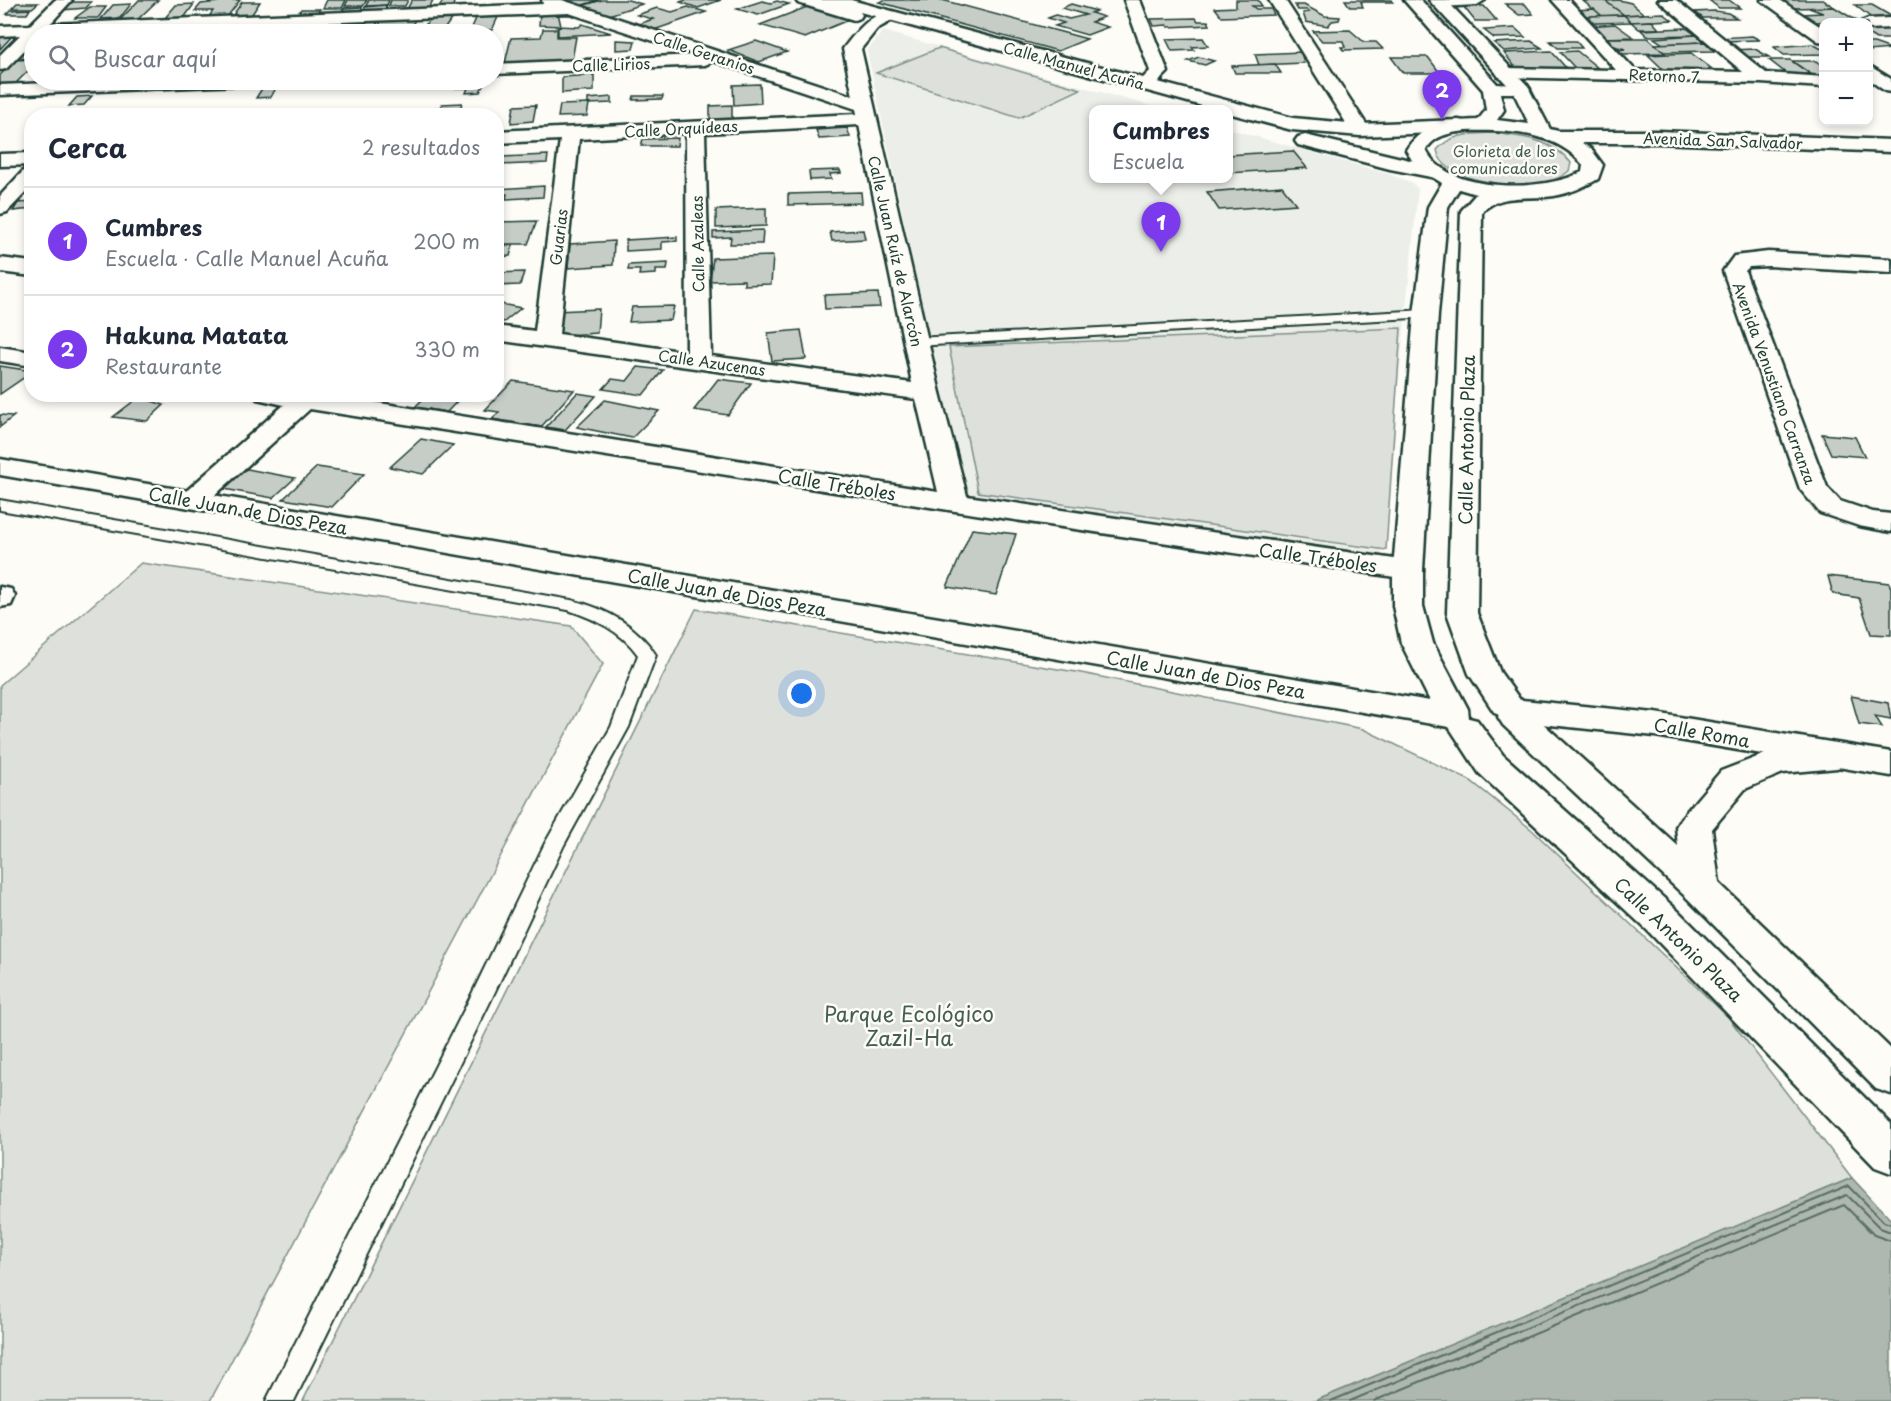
<!DOCTYPE html>
<html lang="es">
<head>
<meta charset="utf-8">
<style>
	body { margin:0; font-family:"Playpen Sans",sans-serif; background:#f2f2f3; color:#1f2937 }
	.controls { position:absolute; right:18px; top:18px; display:grid; overflow:hidden; border-radius:12px; box-shadow:0 3px 9px #0003 }
	.controls button { width:54px; height:54px; display:grid; place-items:center; padding:0; border:0; border-bottom:2px solid #e0e1e3; background:#fff; color:#1f2937; font:30px sans-serif }
	.you { position:absolute; left:802px; top:694px; width:21px; height:21px; margin:-15px; border:4px solid #fff; border-radius:50%; background:#1a73e8; box-shadow:0 0 0 9px #1a73e833 }
	.badge { display:grid; place-items:center; width:39px; height:39px; border-radius:50%; background:#7c3aed; color:#fff; font-size:20px; font-weight:700 }
	.pin { position:absolute; translate:-50% -50px; filter:drop-shadow(0 2px 3px #0008) }
	.pin::after { content:''; position:absolute; top:32px; width:21px; height:18px; background:inherit; clip-path:polygon(0 0,100% 0,50% 100%) }
	.popup { position:absolute; left:1089px; top:105px; width:144px; height:78px; box-sizing:border-box; display:grid; place-content:center; border-radius:12px; background:#fff; filter:drop-shadow(0 2px 4px #0005); font-size:20px; white-space:nowrap; color:#747a83 }
	.popup b { font-size:22px; color:#1f2937 }
	.popup::after { content:''; position:absolute; left:50%; top:100%; margin-left:-12px; border:12px solid transparent; border-top-color:#fff }
	.list { margin:0; padding:0; list-style:none }
	h2 { display:flex; justify-content:space-between; align-items:center; height:78px; margin:0; padding:0 24px; font-size:26px }
	h2 small { font-size:20px; font-weight:400; color:#747a83 }
	.list li { display:grid; grid-template-columns:39px 1fr auto; gap:18px; align-items:center; box-sizing:border-box; height:108px; padding:0 24px; border-top:2px solid #e0e1e3 }
	.list b { display:block; font-size:22px; white-space:nowrap }
	.list p { margin:0; font-size:20px; white-space:nowrap; color:#747a83 }
	.list em { font-size:20px; font-style:normal; color:#747a83 }
	.icon { flex:none; width:33px; height:33px; fill:none; stroke:currentColor; stroke-width:2; stroke-linecap:round; stroke-linejoin:round }
	.map { position:relative; flex:none; width:1891px; height:1401px; overflow:hidden }
	.search { position:absolute; background:#fff; box-shadow:0 3px 9px #0003; left:24px; top:24px; width:480px; height:66px; display:flex; align-items:center; gap:15px; box-sizing:border-box; padding:0 21px; border-radius:33px; color:#747a83; font-size:22px }
	.panel { position:absolute; background:#fff; box-shadow:0 3px 9px #0003; left:24px; top:108px; width:480px; height:294px; border-radius:24px }
	.map>svg:first-child { display:block }
</style>
</head>
<body>
<div class="map">
<svg width="1891" height="1401" viewBox="0 0 1891 1401">
	<rect width="100%" height="100%" fill="#fdfcf7"/>
	<filter id="ink" filterUnits="userSpaceOnUse"><feTurbulence type="fractalNoise" baseFrequency=".0167" numOctaves="2"/><feDisplacementMap in="SourceGraphic" scale="12" xChannelSelector="R" yChannelSelector="G"/><feConvolveMatrix kernelMatrix="1 2 1 2 8 2 1 2 1" color-interpolation-filters="sRGB"/></filter>
	<g filter="url(#ink)">
		<!-- built -->
		<polygon fill="#eceee9" points="883,31 1161,109 1094,110 1094,178 1228,178 1229,129 1385,173 1411,182 1418,189 1381,557 964,497 867,51"/>
		<!-- green -->
		<g fill="#dde0db" stroke="#7e8e88" stroke-width="1.5">
			<polygon points="939,48 1081,89 1019,118 876,73"/>
			<path d="M 1492,133 C 1519,136 1553,139 1571,163 L 1569,171 C 1562,177 1554,181 1544,183 C 1518,188 1442,183 1437,150 C 1451,133 1472,134 1492,133 Z"/>
			<polygon points="1401,328 1386,550 978,492 949,347"/>
			<polygon points="141,563 571,626 603,664 210,1401 0,1401 0,685"/>
			<polygon points="696,609 1076,672 1363,729 1471,781 1531,829 1728,1017 1852,1178 1315,1401 303,1401"/>
		</g>
		<!-- water -->
		<polygon fill="#aeb8b1" stroke="#75877f" stroke-width="1.5" points="1852,1178 1891,1220 1891,1401 1315,1401"/>
		<g fill="none" stroke-linecap="round" stroke-linejoin="round">
			<!-- shore -->
			<g stroke="#586e66" stroke-width="2">
				<polyline points="1331,1401 1849,1186 1884,1222 1891,1224"/>
				<polyline points="1350,1401 1847,1195 1880,1228 1891,1232"/>
				<polyline points="1374,1401 1844,1205 1874,1235 1891,1241"/>
			</g>
		</g>
		<!-- building -->
		<g fill="#c6cdc7" stroke="#1f3d34" stroke-width="1.5">
			<polygon points="139,0 158,0 136,21 119,21"/>
			<polygon points="212,0 240,0 227,17 208,18 213,11 195,11 201,4 218,2 209,2"/>
			<polygon points="327,0 346,0 342,8 323,8"/>
			<polygon points="348,0 367,0 363,6 345,6"/>
			<polygon points="369,0 389,0 387,5 366,6"/>
			<polygon points="391,0 408,0 405,6 389,6"/>
			<polygon points="412,0 433,0 428,10 406,11"/>
			<polygon points="444,0 455,0 452,8 437,9"/>
			<polygon points="556,0 599,0 576,7"/>
			<polygon points="602,0 628,0 642,4 606,16 578,7"/>
			<polygon points="686,0 721,0 698,8 680,2"/>
			<polygon points="884,0 942,0 1087,39 1058,51 879,2"/>
			<polygon points="1236,0 1258,0 1262,6 1252,6 1256,9 1271,9 1274,15 1222,17 1215,8 1236,7"/>
			<polygon points="1345,0 1392,0 1393,2 1361,2 1363,7 1350,7"/>
			<polygon points="1619,0 1631,3 1644,14 1624,15 1605,1"/>
			<polygon points="1709,0 1729,0 1740,8 1719,8"/>
			<polygon points="1779,0 1823,0 1834,7 1792,8"/>
			<polygon points="762,1 771,3 777,1 789,4 758,15 737,9"/>
			<polygon points="1583,1 1605,1 1624,15 1602,16"/>
			<polygon points="69,2 91,2 86,8 61,10"/>
			<polygon points="242,2 260,2 250,17 231,18"/>
			<polygon points="17,3 38,3 32,8 12,8"/>
			<polygon points="131,4 120,18 101,19 113,5"/>
			<polygon points="194,4 184,18 165,18 176,5"/>
			<polygon points="1071,4 1096,11 1091,13 1104,17 1091,22 1108,27 1087,35 1055,26 1064,23 1048,18 1056,15 1069,19 1086,15 1062,8"/>
			<polygon points="1505,4 1525,4 1533,14 1519,15"/>
			<polygon points="387,5 383,12 363,12 365,7"/>
			<polygon points="1295,5 1304,5 1325,16 1340,17 1339,20 1332,21 1328,26 1306,22 1303,13 1309,12 1306,10 1298,10"/>
			<polygon points="1855,5 1872,5 1891,16 1891,19 1874,20"/>
			<polygon points="1463,6 1484,6 1497,21 1475,21"/>
			<polygon points="90,7 106,7 98,18 75,18"/>
			<polygon points="362,7 360,13 341,13 344,8"/>
			<polygon points="688,7 706,12 651,31 633,26 653,19 637,15 657,8 672,12"/>
			<polygon points="807,7 851,19 805,38 760,25"/>
			<polygon points="1834,7 1857,21 1814,22 1801,14 1823,13 1809,8"/>
			<polygon points="30,9 27,14 7,14 11,10"/>
			<polygon points="301,9 320,9 316,14 298,15"/>
			<polygon points="1594,9 1602,16 1581,17 1574,10"/>
			<polygon points="1715,11 1728,13 1737,18 1703,18 1695,12"/>
			<polygon points="558,13 561,26 539,25 540,14"/>
			<polygon points="1663,13 1672,20 1631,22 1624,15"/>
			<polygon points="499,15 492,30 471,30 477,16"/>
			<polygon points="1624,15 1631,22 1595,23 1587,16"/>
			<polygon points="452,18 441,34 420,34 429,19"/>
			<polygon points="1196,18 1198,21 1208,21 1210,25 1168,27 1167,25 1154,26 1151,19"/>
			<polygon points="415,20 407,34 375,34 381,21"/>
			<polygon points="1652,21 1659,29 1639,29 1631,22"/>
			<polygon points="358,22 378,22 371,34 353,34"/>
			<polygon points="323,23 334,23 328,34 318,34"/>
			<polygon points="582,24 611,33 558,36 558,26 579,27"/>
			<polygon points="1615,24 1633,37 1606,38 1588,26"/>
			<polygon points="267,25 265,31 243,32 246,26"/>
			<polygon points="1868,27 1888,27 1891,29 1891,39 1876,39 1868,34"/>
			<polygon points="1515,28 1525,37 1494,38 1484,30"/>
			<polygon points="1686,28 1696,35 1647,36 1641,30"/>
			<polygon points="199,29 195,34 174,34 177,30"/>
			<polygon points="543,29 557,29 557,37 576,37 572,60 505,63 511,38 541,37"/>
			<polygon points="222,30 241,30 239,34 218,34"/>
			<polygon points="1350,30 1364,42 1376,42 1383,49 1343,50 1341,47 1345,47 1343,41 1322,41 1313,31"/>
			<polygon points="15,33 0,49 0,34"/>
			<polygon points="1696,35 1705,42 1663,44 1654,38"/>
			<polygon points="1752,36 1760,40 1723,41 1718,38"/>
			<polygon points="1203,38 1208,46 1192,47 1194,50 1172,51 1166,39"/>
			<polygon points="1606,38 1648,38 1665,53 1623,54 1618,50 1625,49 1614,46"/>
			<polygon points="616,40 635,41 633,49 616,50"/>
			<polygon points="34,41 34,58 16,59"/>
			<polygon points="756,41 787,52 759,62 728,50"/>
			<polygon points="1531,41 1542,48 1504,51 1494,43"/>
			<polygon points="1550,41 1576,41 1582,48 1558,48"/>
			<polygon points="1705,42 1714,51 1664,52 1655,44"/>
			<polygon points="1868,43 1874,43 1891,49 1868,51"/>
			<polygon points="1812,44 1824,50 1824,54 1784,55 1774,47"/>
			<polygon points="1755,49 1769,57 1742,57 1732,50"/>
			<polygon points="1551,51 1568,70 1516,68 1504,53"/>
			<polygon points="1577,51 1598,68 1575,68 1560,52"/>
			<polygon points="1301,52 1304,63 1259,65 1255,54"/>
			<polygon points="1691,53 1720,75 1667,73 1648,55"/>
			<polygon points="1199,57 1214,61 1205,65 1188,61"/>
			<polygon points="1391,57 1428,57 1440,73 1403,73"/>
			<polygon points="34,59 34,65 16,83 0,84 0,75 16,60"/>
			<polygon points="1769,60 1790,60 1810,74 1787,74"/>
			<polygon points="1792,61 1816,61 1824,67 1824,78 1817,78"/>
			<polygon points="1275,64 1281,73 1235,73 1232,66"/>
			<polygon points="594,75 594,91 562,93 562,77"/>
			<polygon points="484,83 480,92 466,93 468,88 455,88 457,84"/>
			<polygon points="760,84 761,103 734,105 733,85"/>
			<polygon points="277,86 271,97 256,98 263,87"/>
			<polygon points="92,96 84,105 69,106 77,97"/>
			<polygon points="634,96 663,96 662,99 633,100"/>
			<polygon points="612,97 612,103 588,104 588,99"/>
			<polygon points="462,103 458,116 438,116 442,104"/>
			<polygon points="589,104 587,116 558,117 560,105"/>
			<polygon points="536,105 533,121 511,123 514,106"/>
			<polygon points="732,105 732,121 710,122 710,106"/>
			<polygon points="847,128 850,137 819,139 816,130"/>
			<polygon points="678,138 677,146 641,146 643,139"/>
			<polygon points="1293,151 1307,168 1228,173 1228,155"/>
			<polygon points="548,155 547,163 500,165 502,157"/>
			<polygon points="840,170 841,173 830,174 831,179 810,180 809,171"/>
			<polygon points="544,186 543,197 506,199 507,194 496,195 496,189"/>
			<polygon points="1282,186 1296,204 1219,210 1207,192"/>
			<polygon points="861,192 862,203 788,205 788,194"/>
			<polygon points="32,202 31,209 13,211 18,203"/>
			<polygon points="766,208 766,226 716,228 716,210"/>
			<polygon points="537,221 528,244 496,244 496,222"/>
			<polygon points="763,230 762,244 730,244 731,237 713,238 713,232"/>
			<polygon points="863,230 865,239 832,241 830,232"/>
			<polygon points="677,237 677,241 662,242 662,249 626,251 626,240"/>
			<polygon points="614,241 613,265 568,268 570,244"/>
			<polygon points="513,245 510,256 496,257 496,246"/>
			<polygon points="773,256 771,284 744,285 744,280 710,281 713,258"/>
			<polygon points="668,263 667,270 656,270 656,274 639,275 640,270 628,270 629,265"/>
			<polygon points="524,272 520,285 496,286 496,273"/>
			<polygon points="878,293 880,307 825,309 824,295"/>
			<polygon points="496,303 521,308 504,322 496,320"/>
			<polygon points="674,306 671,320 629,322 632,307"/>
			<polygon points="599,309 597,333 552,336 556,311"/>
			<polygon points="801,330 806,359 772,361 768,333"/>
			<polygon points="0,366 32,371 32,372 0,394"/>
			<polygon points="638,367 663,370 643,395 603,389 612,379 627,381"/>
			<polygon points="718,379 751,383 728,415 694,410"/>
			<polygon points="513,381 574,390 541,427 492,419 499,412 485,410"/>
			<polygon points="577,393 596,396 565,430 546,427"/>
			<polygon points="428,394 464,394 447,412 415,407"/>
			<polygon points="139,397 164,405 147,421 113,417"/>
			<polygon points="605,400 659,411 632,438 577,427"/>
			<polygon points="0,415 14,416 0,427"/>
			<polygon points="1822,434 1855,437 1865,457 1831,454"/>
			<polygon points="421,439 453,445 423,474 390,467"/>
			<polygon points="317,467 364,474 332,507 283,499"/>
			<polygon points="242,468 295,478 273,498 219,488"/>
			<polygon points="972,529 1016,534 996,595 947,587"/>
			<polygon points="1828,576 1889,583 1891,588 1891,635 1871,634 1859,598 1833,594"/>
			<polygon points="1851,696 1888,703 1891,719 1875,716 1882,727 1859,724"/>
		</g>
		<g fill="none" stroke-linecap="round" stroke-linejoin="round">
			<defs>
				<g id="service">
					<polygon points="1426,310 1431,311 1432,314 1431,317 916,346 909,342 916,338"/>
					<path d="M 0,500 L 571,600 C 605,608 637,625 656,655 L 629,727 L 564,845 L 491,1000 L 294,1401 L 266,1401 L 469,1000 L 544,845 L 611,727 L 638,655 C 621,631 595,619 568,610 L 0,510 Z"/>
				</g>
				<g id="minor">
					<path d="M 55,0 L 72,0 L 50,24 L 543,4 L 542,0 L 562,0 L 853,96 L 843,49 C 855,33 875,7 897,13 L 899,16 L 877,29 L 861,49 L 940,393 L 967,496 L 1408,561 L 1419,564 L 1423,570 L 1419,576 L 1408,579 L 955,511 L 310,409 L 203,506 L 193,508 L 183,506 L 179,500 L 183,494 L 284,405 L 257,399 L 254,394 L 323,394 L 938,492 L 916,399 L 496,340 L 496,326 L 535,331 L 560,140 L 496,143 L 496,131 L 857,114 L 856,109 L 713,61 L 705,65 L 494,74 L 494,64 L 696,55 L 569,13 L 34,34 L 34,40 L 6,69 L 0,70 L 0,55 L 20,35 L 0,36 L 0,26 L 30,25 ZM 859,125 L 912,383 L 711,356 L 705,133 ZM 686,133 L 687,352 L 559,334 L 579,139 Z"/>
					<polygon points="1124,0 1140,0 1168,72 1152,88 1140,88 1137,84 1150,71"/>
					<polygon points="1269,0 1285,0 1370,130 1367,134 1353,134"/>
					<polygon points="1432,0 1485,0 1477,5 1439,7 1433,5"/>
					<polygon points="1552,0 1569,0 1635,70 1743,72 1658,0 1676,0 1766,73 1824,77 1824,87 1761,83 1499,77 1496,73 1499,69 1505,68 1616,70"/>
					<polygon points="1761,0 1780,0 1824,29 1824,42 1818,41"/>
					<polygon points="1891,18 1891,28 1868,29 1868,22 1861,22 1868,19"/>
					<polygon points="1868,65 1891,79 1891,92 1885,91 1868,79"/>
					<polygon points="123,80 250,80 247,84 241,85 0,95 0,85"/>
					<polygon points="32,153 32,165 0,166 0,154"/>
					<polygon points="32,167 32,186 7,212 0,214 0,196 25,169"/>
					<polygon points="1768,252 1891,259 1891,273 1768,266 1749,267 1745,271 1827,487 1840,501 1873,512 1891,514 1891,532 1859,526 1820,513 1800,489 1723,271 1734,256"/>
					<polygon points="0,258 32,262 32,276 0,272"/>
					<polygon points="0,347 32,352 32,366 0,361"/>
					<polygon points="0,587 11,589 15,596 11,605 0,607"/>
					<polygon points="1512,699 1655,713 1891,752 1891,776 1655,736 1512,721 1500,718 1495,710 1500,702"/>
				</g>
				<g id="secondary">
					<polygon points="796,0 851,0 1293,118 1360,124 1459,120 1466,122 1468,126 1466,130 1459,132 1360,136 1292,130 1228,113 1228,110 1217,110 860,12 862,15 860,18 854,20 798,3"/>
					<polygon points="1492,84 1527,85 1530,89 1527,93 1486,93 1483,89 1486,85"/>
					<polygon points="1305,135 1443,168 1446,172 1443,176 1436,178 1390,169 1298,145 1295,141 1298,137"/>
				</g>
				<path id="primary" d="M 1404,0 L 1421,0 L 1498,85 L 1504,110 L 1497,120 L 1529,124 L 1513,91 L 1429,0 L 1446,0 L 1527,85 L 1550,129 L 1558,131 L 1658,131 L 1891,140 L 1891,152 L 1658,143 L 1582,143 L 1591,149 L 1603,165 L 1598,179 C 1584,187 1570,193 1554,196 C 1529,200 1500,192 1482,212 L 1477,613 L 1500,672 L 1523,704 L 1521,707 L 1527,709 L 1678,846 L 1676,827 L 1681,818 L 1721,771 L 1778,749 L 1837,744 L 1849,748 L 1854,756 L 1849,764 L 1837,768 L 1783,773 L 1745,789 L 1712,829 L 1719,883 L 1891,1049 L 1891,1094 L 1876,1089 L 1688,899 L 1503,725 L 1498,717 L 1500,714 L 1494,712 L 1469,674 L 1447,613 L 1461,211 L 1476,194 L 1459,189 L 1448,207 L 1438,314 L 1423,570 L 1423,606 L 1433,643 L 1468,709 L 1469,718 L 1477,720 L 1503,755 L 1676,909 L 1891,1124 L 1891,1173 L 1875,1167 L 1648,931 L 1479,773 L 1449,727 L 0,475 L 0,459 L 1430,701 L 1401,643 L 1393,606 L 1393,570 L 1414,314 L 1428,207 L 1442,183 L 1416,167 L 1406,150 C 1424,122 1448,121 1478,120 L 1486,110 L 1483,90 ZM 1465,131 C 1505,130 1556,131 1583,165 L 1582,172 C 1545,192 1446,194 1426,150 C 1434,136 1449,133 1465,131 Z"/>
			</defs>
			<!-- service casing -->
			<use href="#service" stroke="#1f3d34" stroke-width="4"/>
			<!-- minor casing -->
			<use href="#minor" stroke="#1f3d34" stroke-width="5"/>
			<!-- secondary casing -->
			<use href="#secondary" stroke="#1f3d34" stroke-width="5"/>
			<!-- primary casing -->
			<use href="#primary" stroke="#1f3d34" stroke-width="5"/>
			<!-- service -->
			<use href="#service" fill="#fdfcf7" fill-rule="evenodd"/>
			<!-- minor -->
			<use href="#minor" fill="#fdfcf7" fill-rule="evenodd"/>
			<!-- secondary -->
			<use href="#secondary" fill="#fdfcf7" fill-rule="evenodd"/>
			<!-- primary -->
			<use href="#primary" fill="#fdfcf7" fill-rule="evenodd"/>
		</g>
	</g>
	<g text-anchor="middle" dominant-baseline="central" stroke-width="5" stroke-linejoin="round" paint-order="stroke">
		<!-- far-street labels -->
		<g font-size="15" fill="#1f3d34" stroke="#fdfcf7">
			<text transform="translate(704 52) rotate(18)">Calle Geranios</text>
			<text transform="translate(611 64) rotate(-2)">Calle Lirios</text>
			<text transform="translate(1074 65) rotate(15)">Calle Manuel Acuña</text>
			<text transform="translate(1664 75) rotate(2)">Retorno 7</text>
			<text transform="translate(681 128) rotate(-3)">Calle Orquídeas</text>
			<text transform="translate(1723 140) rotate(2)">Avenida San Salvador</text>
			<text transform="translate(558 237) rotate(-83)">Guarias</text>
			<text transform="translate(697 244) rotate(-91)">Calle Azaleas</text>
			<text transform="translate(896 251) rotate(77)">Calle Juan Ruíz de Alarcón</text>
			<text transform="translate(712 362) rotate(8)">Calle Azucenas</text>
			<text transform="translate(1775 383) rotate(70)">Avenida Venustiano Carranza</text>
		</g>
		<!-- far-park labels -->
		<g font-size="15" fill="#455e55" stroke="#fdfcf7">
			<text x="1504" y="150">Glorieta de los<tspan x="1504" dy="17">comunicadores</tspan></text>
		</g>
		<!-- street labels -->
		<g font-size="18" fill="#1f3d34" stroke="#fdfcf7">
			<text transform="translate(1466 440) rotate(-89)">Calle Antonio Plaza</text>
			<text transform="translate(837 484) rotate(9)">Calle Tréboles</text>
			<text transform="translate(248 510) rotate(10)">Calle Juan de Dios Peza</text>
			<text transform="translate(1318 557) rotate(8)">Calle Tréboles</text>
			<text transform="translate(727 592) rotate(10)">Calle Juan de Dios Peza</text>
			<text transform="translate(1206 674) rotate(10)">Calle Juan de Dios Peza</text>
			<text transform="translate(1702 732) rotate(10)">Calle Roma</text>
			<text transform="translate(1679 939) rotate(44)">Calle Antonio Plaza</text>
		</g>
		<!-- near-park labels -->
		<g font-size="21" fill="#455e55" stroke="#fdfcf7">
			<text x="909" y="1013">Parque Ecológico<tspan x="909" dy="24">Zazil-Ha</tspan></text>
		</g>
	</g>
</svg>
<div class="controls">
<button>+</button>
<button>−</button>
</div>
<div class="you"></div>
<div class="pin badge" style="left:1161px;top:252px">1</div>
<div class="popup"><b>Cumbres</b>Escuela</div>
<div class="pin badge" style="left:1442px;top:120px">2</div>
<div class="search"><svg class="icon" aria-label="search" viewBox="0 0 24 24"><circle cx="10" cy="10" r="6"/><path d="M15 15l6 6"/></svg>Buscar aquí</div>
<section class="panel">
<h2>Cerca<small>2 resultados</small></h2>
<ul class="list">
<li><span class="badge">1</span><div><b>Cumbres</b><p>Escuela · Calle Manuel Acuña</p></div><em>200 m</em></li>
<li><span class="badge">2</span><div><b>Hakuna Matata</b><p>Restaurante</p></div><em>330 m</em></li>
</ul>
</section>
</div>
</body>
</html>
